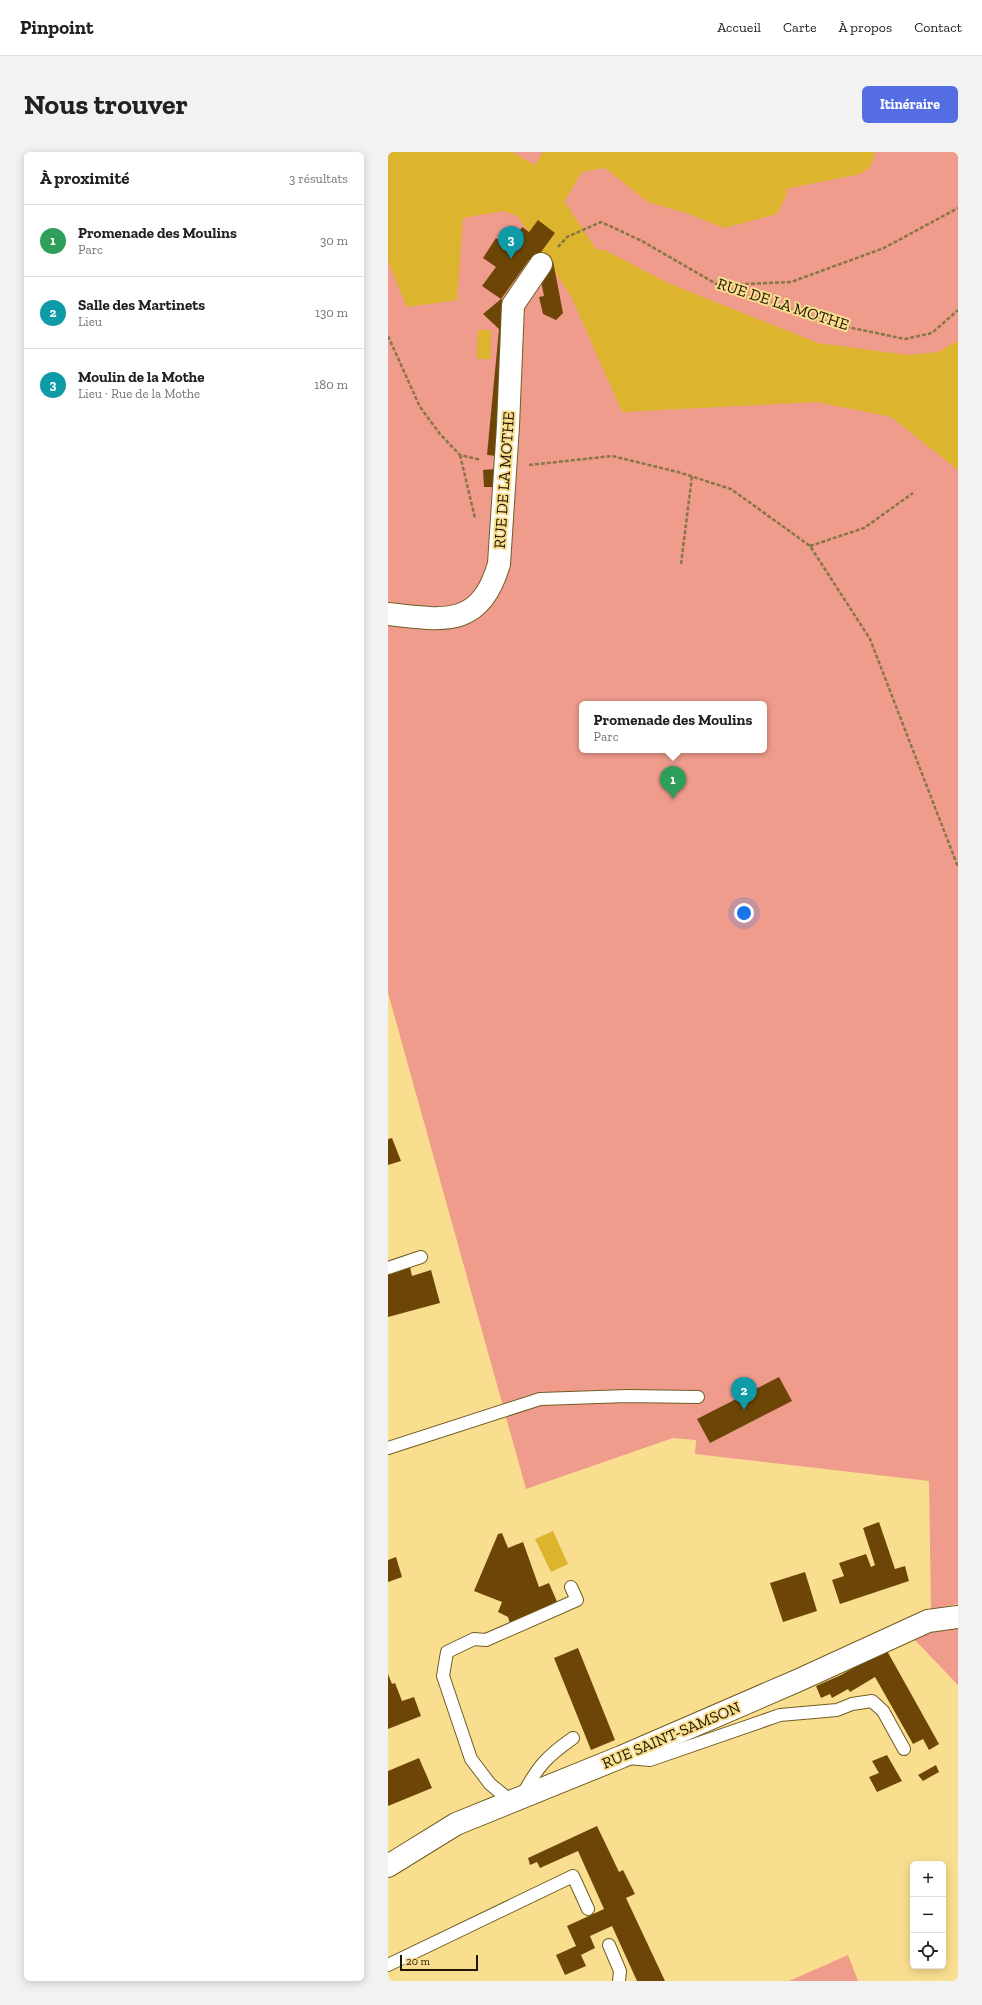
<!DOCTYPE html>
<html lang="fr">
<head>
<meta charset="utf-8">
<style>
	body { margin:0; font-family:"Zilla Slab",serif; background:#f2f2f2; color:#202124 }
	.controls { position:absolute; right:12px; bottom:12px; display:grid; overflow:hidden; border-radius:6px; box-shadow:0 2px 10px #0003 }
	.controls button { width:36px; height:36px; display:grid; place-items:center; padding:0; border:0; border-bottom:1px solid #e0e0e0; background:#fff; color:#202124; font:20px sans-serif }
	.scale { position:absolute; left:12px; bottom:10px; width:78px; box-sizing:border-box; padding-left:4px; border:2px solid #201801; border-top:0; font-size:11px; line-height:14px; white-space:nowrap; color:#201801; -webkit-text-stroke:3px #fade90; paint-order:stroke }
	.you { position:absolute; left:356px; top:761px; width:14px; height:14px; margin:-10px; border:3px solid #fff; border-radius:50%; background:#1a73e8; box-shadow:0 0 0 6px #1a73e833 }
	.badge { display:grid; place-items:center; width:26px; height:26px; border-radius:50%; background:#546de2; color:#fff; font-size:13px; font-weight:700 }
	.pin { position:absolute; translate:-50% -33px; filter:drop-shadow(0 1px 2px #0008) }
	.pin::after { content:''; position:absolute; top:21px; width:14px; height:12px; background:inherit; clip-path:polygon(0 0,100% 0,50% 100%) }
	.popup { position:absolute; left:191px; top:549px; width:188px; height:52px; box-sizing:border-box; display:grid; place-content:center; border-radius:6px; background:#fff; filter:drop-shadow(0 1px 3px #0005); font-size:13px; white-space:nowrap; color:#757577 }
	.popup b { font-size:15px; color:#202124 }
	.popup::after { content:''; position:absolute; left:50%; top:100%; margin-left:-8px; border:8px solid transparent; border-top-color:#fff }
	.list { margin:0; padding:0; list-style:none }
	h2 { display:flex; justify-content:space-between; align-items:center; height:52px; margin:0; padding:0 16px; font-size:17px }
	h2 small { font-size:13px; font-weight:400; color:#757577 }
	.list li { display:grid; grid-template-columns:26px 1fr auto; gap:12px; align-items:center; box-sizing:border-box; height:72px; padding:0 16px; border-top:1px solid #e0e0e0 }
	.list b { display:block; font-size:15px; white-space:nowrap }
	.list p { margin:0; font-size:13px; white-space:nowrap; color:#757577 }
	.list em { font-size:13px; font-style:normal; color:#757577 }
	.icon { flex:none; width:22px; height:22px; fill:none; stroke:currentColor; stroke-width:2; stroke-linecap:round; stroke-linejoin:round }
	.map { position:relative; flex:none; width:570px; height:1829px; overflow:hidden; border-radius:6px }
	header { display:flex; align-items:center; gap:24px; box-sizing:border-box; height:56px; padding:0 20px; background:#fff; border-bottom:1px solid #e0e0e0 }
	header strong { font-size:19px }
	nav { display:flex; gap:22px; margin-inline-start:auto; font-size:14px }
	.intro { display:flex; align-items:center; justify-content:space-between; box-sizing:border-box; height:96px; padding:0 24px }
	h1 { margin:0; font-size:28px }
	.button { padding:10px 18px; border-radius:6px; background:#546de2; color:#fff; font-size:14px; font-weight:700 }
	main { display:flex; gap:24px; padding:0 24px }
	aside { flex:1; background:#fff; border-radius:6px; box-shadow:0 2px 10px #0003 }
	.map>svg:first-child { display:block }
</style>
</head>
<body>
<header>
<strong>Pinpoint</strong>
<nav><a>Accueil</a><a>Carte</a><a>À propos</a><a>Contact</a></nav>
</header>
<div class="intro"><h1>Nous trouver</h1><a class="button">Itinéraire</a></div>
<main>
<aside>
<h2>À proximité<small>3 résultats</small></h2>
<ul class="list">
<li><span class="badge" style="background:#2e9e5b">1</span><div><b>Promenade des Moulins</b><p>Parc</p></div><em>30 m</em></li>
<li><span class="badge" style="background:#0f9aa8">2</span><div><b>Salle des Martinets</b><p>Lieu</p></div><em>130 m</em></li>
<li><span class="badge" style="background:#0f9aa8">3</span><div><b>Moulin de la Mothe</b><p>Lieu · Rue de la Mothe</p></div><em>180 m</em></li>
</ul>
</aside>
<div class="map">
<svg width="570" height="1829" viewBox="0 0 570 1829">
	<rect width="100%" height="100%" fill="#fade90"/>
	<!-- green -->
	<g fill="#ef9c8d" fill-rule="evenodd">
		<path d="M 0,0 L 570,0 L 570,1452 L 543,1457 L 541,1329 L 307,1302 L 308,1288 L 285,1286 L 138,1337 L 0,841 ZM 194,552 L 376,552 L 376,598 L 194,598 Z"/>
		<polygon points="570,1472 570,1533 524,1485"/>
		<polygon points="460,1803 470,1829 401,1829"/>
	</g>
	<!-- water -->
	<g fill="#dcb42e">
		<polygon points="0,0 124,0 147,13 155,0 391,0 399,42 389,62 336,76 301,62 260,50 217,16 194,20 171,58 176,73 167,81 151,69 145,76 130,64 115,59 75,66 69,148 19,155 0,110"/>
		<polygon points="182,89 189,97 217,98 280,131 430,191 519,203 550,200 570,189 570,318 503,265 429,250 234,260 166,105"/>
		<polygon points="90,178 103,178 103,207 89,207"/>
		<polygon points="165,1379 180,1412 163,1420 147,1387"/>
	</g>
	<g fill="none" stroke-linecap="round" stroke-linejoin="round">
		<!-- river -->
		<g stroke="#dcb42e" stroke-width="47">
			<polyline points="78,0 146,46 214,148"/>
			<polyline points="363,0 393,14 463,0"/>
		</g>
	</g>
	<!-- building -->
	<g fill="#6d4607">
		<polygon points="150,68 167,81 145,111 141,108 113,147 122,153 109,304 99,303 111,177 95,162 113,147 94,134 108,115 95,106 108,86 121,95 134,75 141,80"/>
		<polygon points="165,109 175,161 168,168 155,162 151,145 156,144 152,124"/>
		<polygon points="107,317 106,335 96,335 95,318"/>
		<polygon points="4,986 13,1009 0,1013 0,987"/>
		<polygon points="22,1115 24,1124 43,1118 52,1151 0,1165 0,1122"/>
		<polygon points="391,1225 404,1249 322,1291 309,1267"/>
		<polygon points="491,1370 507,1417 517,1414 521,1429 452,1452 444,1428 456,1424 451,1411 478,1402 483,1415 487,1413 475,1376"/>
		<polygon points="114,1381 120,1396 135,1390 151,1435 161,1431 170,1452 122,1472 120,1465 110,1460 114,1450 86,1439 110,1382"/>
		<polygon points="8,1405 14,1425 0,1430 0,1408"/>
		<polygon points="417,1420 429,1459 395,1470 382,1431"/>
		<polygon points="190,1496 227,1588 203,1598 166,1506"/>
		<polygon points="498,1497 551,1592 541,1598 535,1587 525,1592 487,1525 462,1540 460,1537 444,1546 442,1542 433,1546 428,1534 453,1523"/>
		<polygon points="0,1522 4,1532 7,1531 14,1549 26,1545 33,1564 0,1577"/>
		<polygon points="499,1603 514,1629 489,1640 481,1625 491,1621 484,1609"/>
		<polygon points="31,1606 44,1636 0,1654 0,1619"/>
		<polygon points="548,1613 551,1620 535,1629 530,1623"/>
		<polygon points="209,1674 231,1720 235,1718 247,1742 238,1746 277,1829 249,1829 224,1774 202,1784 207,1796 193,1803 198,1814 177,1823 168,1803 188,1794 179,1774 216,1757 190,1699 152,1716 149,1710 142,1713 140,1706"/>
	</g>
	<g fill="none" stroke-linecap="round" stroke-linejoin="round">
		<defs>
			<g id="lane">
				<polyline points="0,1116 33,1105"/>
				<polyline points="0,1296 152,1247 240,1244 310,1245"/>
				<polyline points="240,1606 262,1608 392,1563 449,1558 464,1552 484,1549 495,1559 516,1597"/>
				<path d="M 134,1644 C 150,1614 158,1605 185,1586"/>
				<polyline points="124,1650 102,1632 83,1607 55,1524 59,1500 86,1487 98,1488 189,1448 183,1435"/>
				<polyline points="221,1793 232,1819 231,1829"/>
				<polyline points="0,1813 185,1724 200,1757"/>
			</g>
			<g id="street">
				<path d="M 0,462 C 56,468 92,477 111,412 L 120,274 L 125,153 L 153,112"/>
				<polyline points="0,1714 68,1672 233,1605 411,1528 540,1469 570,1465"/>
			</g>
		</defs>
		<!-- lane casing -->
		<use href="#lane" stroke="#715d21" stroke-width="14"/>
		<!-- street casing -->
		<use href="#street" stroke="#715d21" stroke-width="24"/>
		<!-- path -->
		<g stroke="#887645" stroke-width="2.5" stroke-dasharray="4 2" stroke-linecap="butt">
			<polyline points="170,95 179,85 213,70 254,89 330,133 445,172 517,187 544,181 570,158"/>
			<polyline points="333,133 403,130 496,96 570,56"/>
			<polyline points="0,184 32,255 52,282 72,303 93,308"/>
			<polyline points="72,303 87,366"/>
			<polyline points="141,313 224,304 290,320 343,337 422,394 482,487 570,715"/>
			<polyline points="422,394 476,376 525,341"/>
			<polyline points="293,412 304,324"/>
		</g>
		<!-- lane -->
		<use href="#lane" stroke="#fff" stroke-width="12"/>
		<!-- street -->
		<use href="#street" stroke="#fff" stroke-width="22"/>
	</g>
	<g text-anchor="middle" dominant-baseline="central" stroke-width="4" stroke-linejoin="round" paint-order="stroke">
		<!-- street labels -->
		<g font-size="16" fill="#201801" stroke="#fade90">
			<text transform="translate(395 152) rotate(18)">RUE DE LA MOTHE</text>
			<text transform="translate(116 328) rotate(-86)">RUE DE LA MOTHE</text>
			<text transform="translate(283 1583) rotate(-23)">RUE SAINT-SAMSON</text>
		</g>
	</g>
</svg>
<div class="controls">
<button>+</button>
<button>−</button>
<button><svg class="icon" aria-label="locate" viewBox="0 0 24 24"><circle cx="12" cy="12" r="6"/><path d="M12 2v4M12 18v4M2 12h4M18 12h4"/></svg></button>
</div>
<div class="scale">20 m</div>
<div class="you"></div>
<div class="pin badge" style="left:285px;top:647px;background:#2e9e5b">1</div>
<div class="popup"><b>Promenade des Moulins</b>Parc</div>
<div class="pin badge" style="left:356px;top:1258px;background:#0f9aa8">2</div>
<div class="pin badge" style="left:123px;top:107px;background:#0f9aa8">3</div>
</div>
</main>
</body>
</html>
